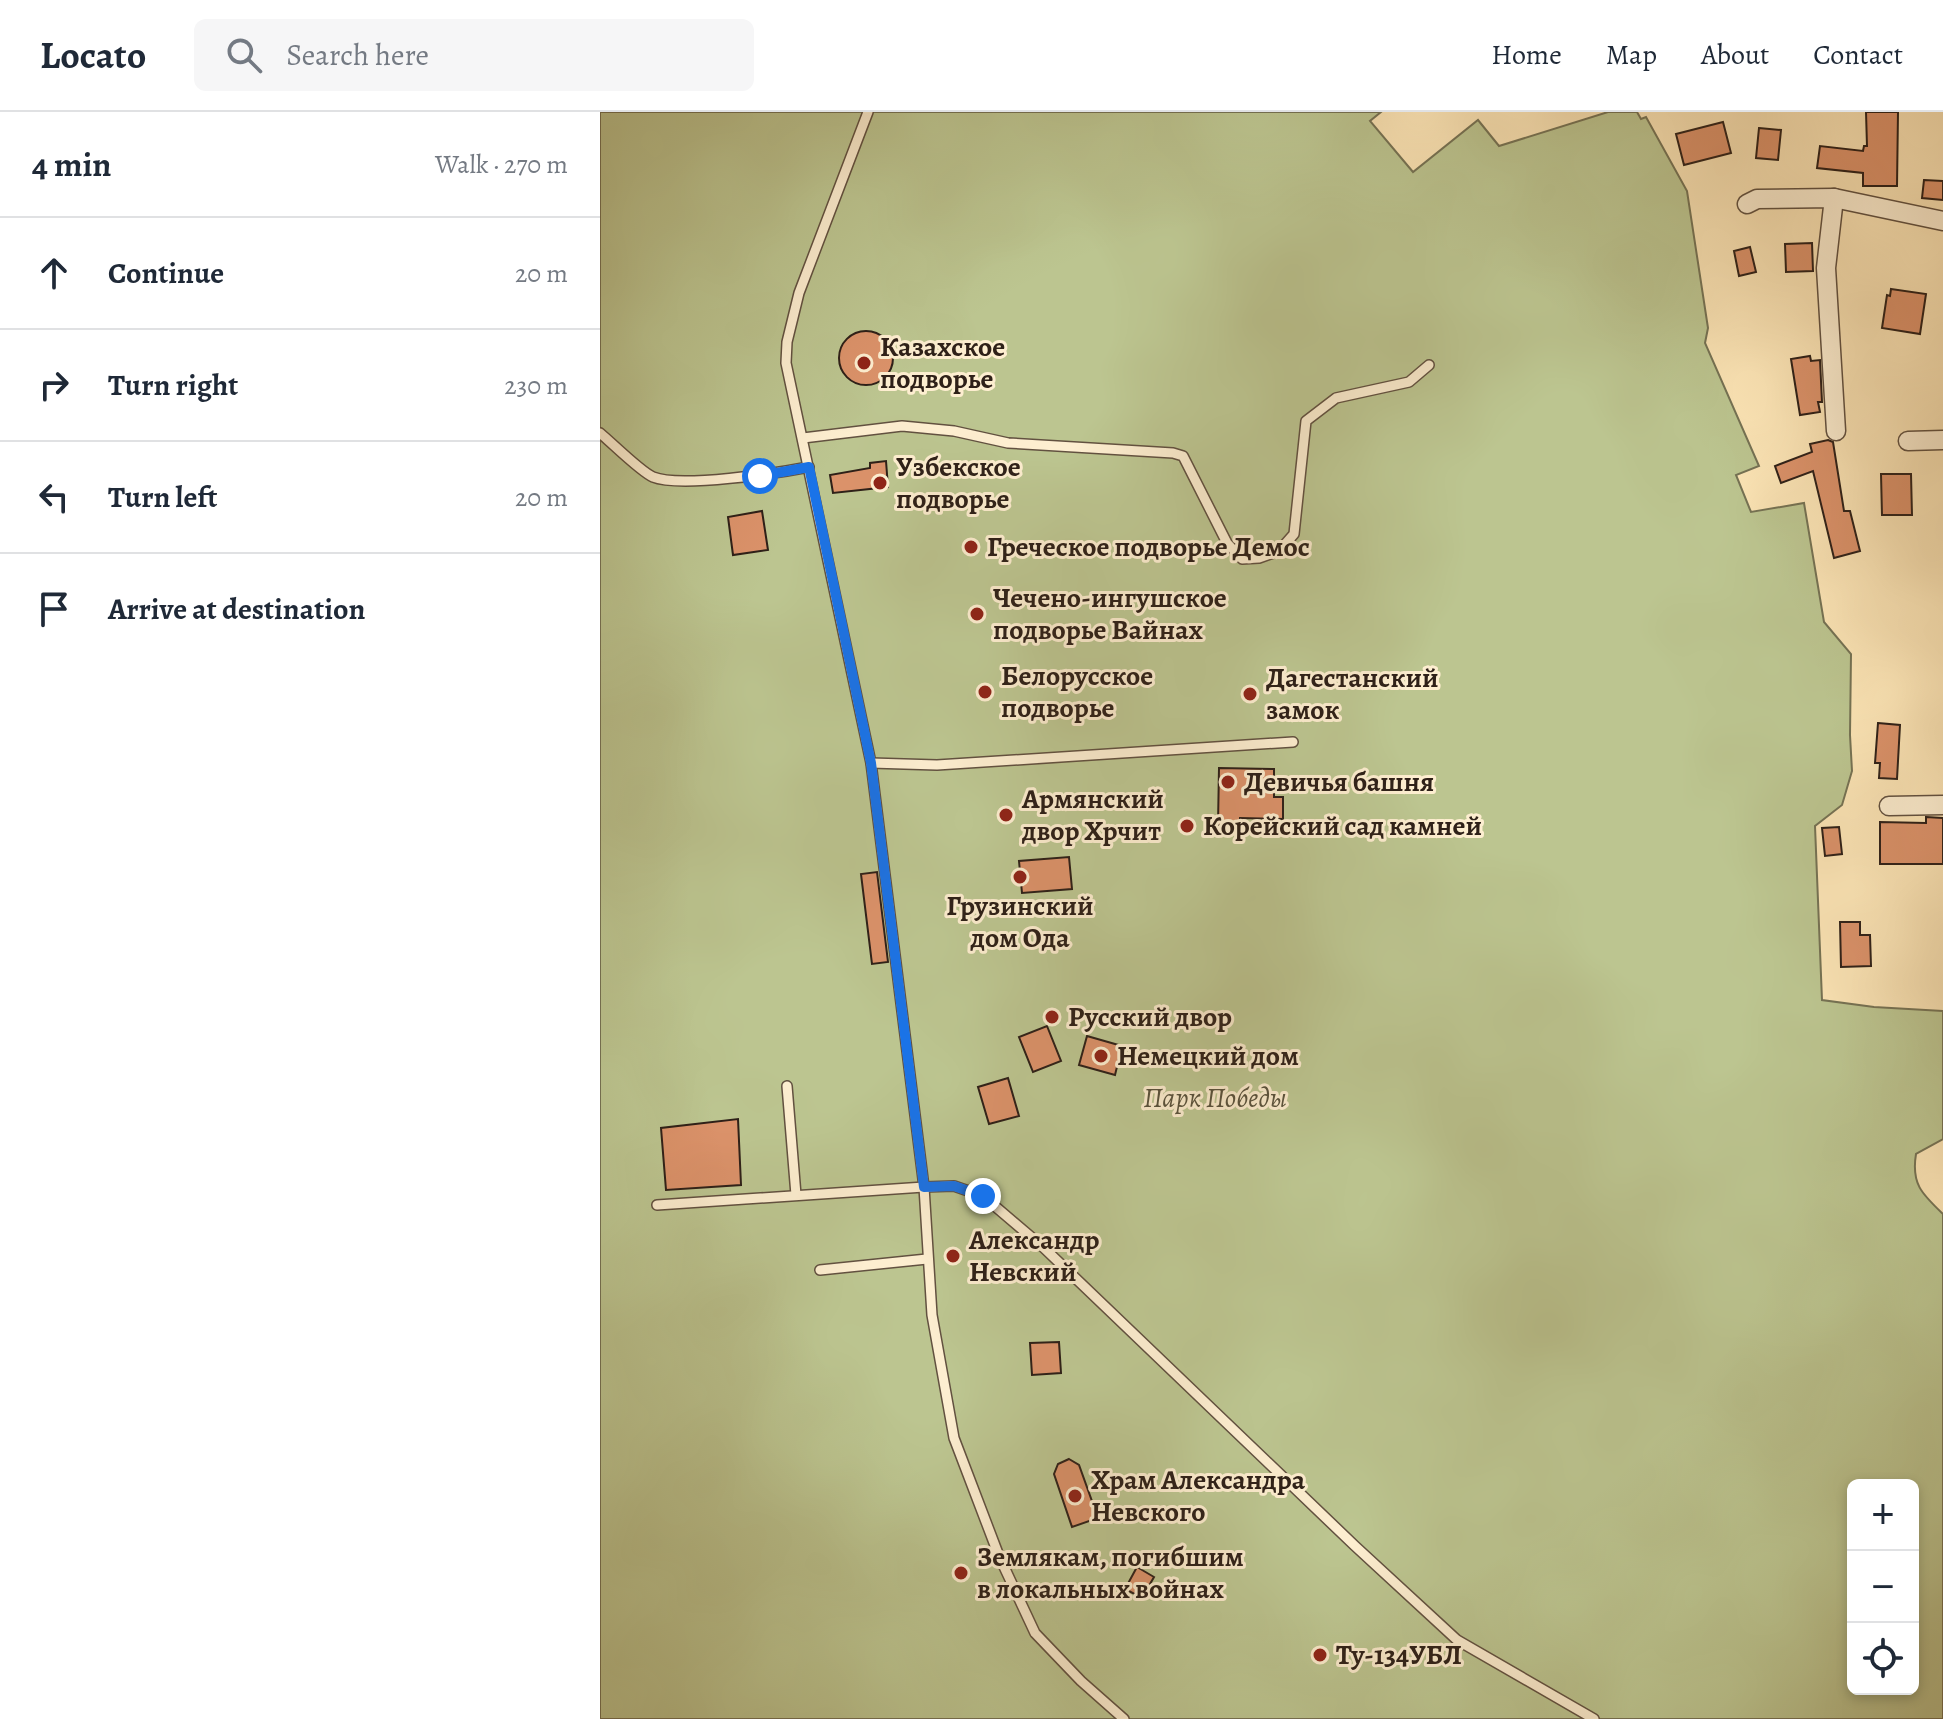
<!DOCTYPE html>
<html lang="en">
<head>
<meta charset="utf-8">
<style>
	body { margin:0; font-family:Alegreya,serif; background:#f6f6f7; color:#1f2937 }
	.controls { position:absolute; right:24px; bottom:24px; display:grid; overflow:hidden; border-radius:12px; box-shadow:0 4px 12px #0003 }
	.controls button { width:72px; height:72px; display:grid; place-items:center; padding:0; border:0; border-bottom:2px solid #e0e1e3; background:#fff; color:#1f2937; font:40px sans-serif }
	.stop { position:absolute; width:24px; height:24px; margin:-18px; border:6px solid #1a73e8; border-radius:50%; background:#fff }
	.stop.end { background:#1a73e8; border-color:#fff; box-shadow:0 2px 8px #0008 }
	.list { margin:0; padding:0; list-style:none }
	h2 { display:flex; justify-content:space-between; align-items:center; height:104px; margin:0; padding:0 32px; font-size:34px }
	h2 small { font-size:26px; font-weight:400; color:#747a83 }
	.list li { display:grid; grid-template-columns:52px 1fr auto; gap:24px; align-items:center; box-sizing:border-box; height:112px; padding:0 32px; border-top:2px solid #e0e1e3 }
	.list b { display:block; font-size:30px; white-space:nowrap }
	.list em { font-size:26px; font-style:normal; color:#747a83 }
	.icon { flex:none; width:44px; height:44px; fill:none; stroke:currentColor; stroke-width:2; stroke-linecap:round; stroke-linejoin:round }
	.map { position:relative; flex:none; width:1343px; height:1607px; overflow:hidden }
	header { display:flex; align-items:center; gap:48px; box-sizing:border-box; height:112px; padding:0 40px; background:#fff; border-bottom:2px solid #e0e1e3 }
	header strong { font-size:38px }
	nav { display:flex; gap:44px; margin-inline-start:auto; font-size:28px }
	.search { width:560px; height:72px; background:#f6f6f7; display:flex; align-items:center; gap:20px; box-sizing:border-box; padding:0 28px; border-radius:12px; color:#747a83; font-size:30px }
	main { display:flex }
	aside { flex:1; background:#fff }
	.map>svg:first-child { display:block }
</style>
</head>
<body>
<header>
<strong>Locato</strong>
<div class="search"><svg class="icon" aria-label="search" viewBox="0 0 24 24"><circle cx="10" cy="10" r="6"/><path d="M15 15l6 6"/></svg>Search here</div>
<nav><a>Home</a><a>Map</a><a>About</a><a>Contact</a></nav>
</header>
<main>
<aside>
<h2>4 min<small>Walk · 270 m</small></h2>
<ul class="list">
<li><svg class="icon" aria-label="ahead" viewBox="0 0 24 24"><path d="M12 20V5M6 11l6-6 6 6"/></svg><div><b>Continue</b></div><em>20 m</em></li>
<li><svg class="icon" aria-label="right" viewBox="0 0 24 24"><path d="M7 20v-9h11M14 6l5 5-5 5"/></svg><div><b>Turn right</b></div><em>230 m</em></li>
<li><svg class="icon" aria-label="left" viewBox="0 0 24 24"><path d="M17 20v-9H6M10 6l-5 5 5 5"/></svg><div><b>Turn left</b></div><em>20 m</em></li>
<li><svg class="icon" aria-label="arrive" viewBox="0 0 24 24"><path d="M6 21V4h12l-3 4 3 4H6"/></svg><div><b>Arrive at destination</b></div></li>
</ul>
</aside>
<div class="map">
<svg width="1343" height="1607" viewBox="0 0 1343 1607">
	<rect width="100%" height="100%" fill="#fce5b6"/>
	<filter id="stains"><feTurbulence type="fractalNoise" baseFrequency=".0025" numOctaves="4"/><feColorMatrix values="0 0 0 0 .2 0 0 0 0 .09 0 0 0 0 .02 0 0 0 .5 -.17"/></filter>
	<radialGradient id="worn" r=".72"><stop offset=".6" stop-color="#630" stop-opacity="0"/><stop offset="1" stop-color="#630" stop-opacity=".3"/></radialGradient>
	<!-- green -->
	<path fill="#bcc590" stroke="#757254" stroke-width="2" fill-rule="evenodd" d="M 0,0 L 781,0 L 770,9 L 813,60 L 878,8 L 899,34 L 1008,0 L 1037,0 L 1041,7 L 1046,5 L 1087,79 L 1108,216 L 1105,231 L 1159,354 L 1136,363 L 1151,400 L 1204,391 L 1224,510 L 1251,542 L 1250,623 L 1252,659 L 1242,693 L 1215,714 L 1222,888 L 1274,895 L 1343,899 L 1343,1027 L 1316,1042 C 1311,1072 1322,1082 1343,1102 L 1343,1607 L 0,1607 ZM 1253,1373 L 1313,1373 L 1313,1577 L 1253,1577 Z"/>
	<!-- building -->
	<g fill="#db926a" stroke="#2e2018" stroke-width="2">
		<polygon points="1266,0 1298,0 1297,74 1263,74 1263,61 1217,56 1220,34 1263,39 1264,34 1267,34"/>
		<polygon points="1123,10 1131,41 1084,53 1076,22"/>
		<polygon points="1159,16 1181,18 1178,48 1156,46"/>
		<polygon points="1324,68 1343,69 1343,88 1322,86"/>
		<polygon points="1212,131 1213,159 1186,160 1185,132"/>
		<polygon points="1150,135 1156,160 1139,164 1134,139"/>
		<polygon points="1291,177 1326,182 1320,222 1282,216 1287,183 1290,184"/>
		<circle cx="266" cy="246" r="27"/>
		<polygon points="1210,244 1211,249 1220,248 1222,290 1218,290 1220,300 1200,303 1191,247"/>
		<polygon points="1228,328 1233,330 1244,399 1250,399 1260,439 1234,446 1213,359 1181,371 1175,354 1212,340 1210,332"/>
		<polygon points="286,349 288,375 233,381 230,363 270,356 270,351"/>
		<polygon points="1281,362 1311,362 1312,403 1282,403"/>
		<polygon points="162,399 168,438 133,443 128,405"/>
		<polygon points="1278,611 1300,613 1297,667 1279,666 1280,651 1275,651"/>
		<polygon points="619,656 674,657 674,685 683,685 683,707 640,706 640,714 618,713"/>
		<polygon points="1326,705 1343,706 1343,752 1280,752 1280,710 1326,711"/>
		<polygon points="1239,715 1242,742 1225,744 1222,716"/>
		<polygon points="469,745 472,777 422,781 419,749"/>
		<polygon points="277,760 288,850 272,852 261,762"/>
		<polygon points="1240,810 1260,810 1260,823 1270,823 1271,854 1241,855"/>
		<polygon points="447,914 461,949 433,960 419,925"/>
		<polygon points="487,924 522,934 515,963 479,953"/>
		<polygon points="408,966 419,1004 389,1012 378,975"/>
		<polygon points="138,1007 141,1073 66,1078 61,1016"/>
		<polygon points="459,1230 461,1261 432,1263 430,1231"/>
		<polygon points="469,1347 479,1353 498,1406 472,1415 454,1362 458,1352"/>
		<polygon points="537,1455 554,1465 542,1486 525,1477"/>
	</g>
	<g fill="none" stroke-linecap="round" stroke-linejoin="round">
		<defs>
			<g id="lane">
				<polyline points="268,0 199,181 187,230 186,251 271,651 324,1075 332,1203 354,1326 399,1444 435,1521 481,1569 524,1607"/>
				<path d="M 0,321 C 12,331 41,360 53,365 C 80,376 178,361 209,355"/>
				<polyline points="203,326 302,314 354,319 408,331 573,341 583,344 627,431 642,447 659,446 679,439 694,422 706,309 736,286 809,270 829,253"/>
				<polyline points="271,651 337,653 693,630"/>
				<polyline points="187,974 196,1083"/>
				<polyline points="57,1093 324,1075 354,1074 383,1084 444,1136 755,1434 857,1528 994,1607"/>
				<polyline points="220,1158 327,1147"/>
			</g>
			<g id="street">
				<polyline points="1234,86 1226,156 1236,319"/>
				<polyline points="1147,92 1157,87 1234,86 1343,109"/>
				<polyline points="1308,329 1343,328"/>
				<polyline points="1289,694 1343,693"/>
			</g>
		</defs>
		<!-- lane casing -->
		<use href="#lane" stroke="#625140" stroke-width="12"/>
		<!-- street casing -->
		<use href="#street" stroke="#625140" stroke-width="21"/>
		<!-- lane -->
		<use href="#lane" stroke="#fdeed0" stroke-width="9"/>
		<!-- street -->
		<use href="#street" stroke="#fdeed0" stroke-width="18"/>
	</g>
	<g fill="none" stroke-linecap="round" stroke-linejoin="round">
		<!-- route -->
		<polyline stroke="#1a73e8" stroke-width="10" points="160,364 209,355 271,651 324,1075 354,1074 383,1084"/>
	</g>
	<!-- markers -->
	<g fill="#8f2418" stroke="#fdeed0" stroke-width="3">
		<circle cx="264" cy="251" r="8"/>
		<circle cx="280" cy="371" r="8"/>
		<circle cx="371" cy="435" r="8"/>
		<circle cx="377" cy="502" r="8"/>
		<circle cx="385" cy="580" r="8"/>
		<circle cx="650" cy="582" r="8"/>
		<circle cx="628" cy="670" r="8"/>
		<circle cx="406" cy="703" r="8"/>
		<circle cx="587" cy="714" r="8"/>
		<circle cx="420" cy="765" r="8"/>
		<circle cx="452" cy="905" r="8"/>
		<circle cx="501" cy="944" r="8"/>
		<circle cx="353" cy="1144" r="8"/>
		<circle cx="475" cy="1384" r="8"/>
		<circle cx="361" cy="1461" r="8"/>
		<circle cx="720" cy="1543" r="8"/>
	</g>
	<g text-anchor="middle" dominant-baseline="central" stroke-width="6" stroke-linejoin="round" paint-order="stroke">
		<!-- poi labels -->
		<g font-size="28" font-weight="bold" fill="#2e2018" stroke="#fdeed0" text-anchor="start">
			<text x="280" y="235">Казахское<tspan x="280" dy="32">подворье</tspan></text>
			<text x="296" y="355">Узбекское<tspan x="296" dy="32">подворье</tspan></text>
			<text x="387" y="435">Греческое подворье Демос</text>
			<text x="393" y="486">Чечено-ингушское<tspan x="393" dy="32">подворье Вайнах</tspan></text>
			<text x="401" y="564">Белорусское<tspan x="401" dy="32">подворье</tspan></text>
			<text x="666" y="566">Дагестанский<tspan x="666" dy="32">замок</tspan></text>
			<text x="644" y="670">Девичья башня</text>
			<text x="422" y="687">Армянский<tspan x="422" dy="32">двор Хрчит</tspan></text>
			<text x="603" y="714">Корейский сад камней</text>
			<text x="420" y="794" text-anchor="middle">Грузинский<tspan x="420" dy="32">дом Ода</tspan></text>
			<text x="468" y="905">Русский двор</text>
			<text x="517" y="944">Немецкий дом</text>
			<text x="369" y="1128">Александр<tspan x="369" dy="32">Невский</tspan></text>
			<text x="491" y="1368">Храм Александра<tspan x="491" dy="32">Невского</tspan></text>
			<text x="377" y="1445">Землякам, погибшим<tspan x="377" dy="32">в локальных войнах</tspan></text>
			<text x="736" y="1543">Ту-134УБЛ</text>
		</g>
		<!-- park labels -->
		<g font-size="28" font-style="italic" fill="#59523c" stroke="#fdeed0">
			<text x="615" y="986">Парк Победы</text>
		</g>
	</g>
	<rect width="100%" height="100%" filter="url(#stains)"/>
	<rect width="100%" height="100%" fill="url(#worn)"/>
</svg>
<div class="controls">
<button>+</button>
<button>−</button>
<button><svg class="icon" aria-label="locate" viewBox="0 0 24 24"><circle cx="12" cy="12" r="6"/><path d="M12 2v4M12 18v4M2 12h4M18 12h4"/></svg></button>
</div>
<div class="stop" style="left:160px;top:364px"></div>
<div class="stop end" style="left:383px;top:1084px"></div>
</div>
</main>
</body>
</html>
